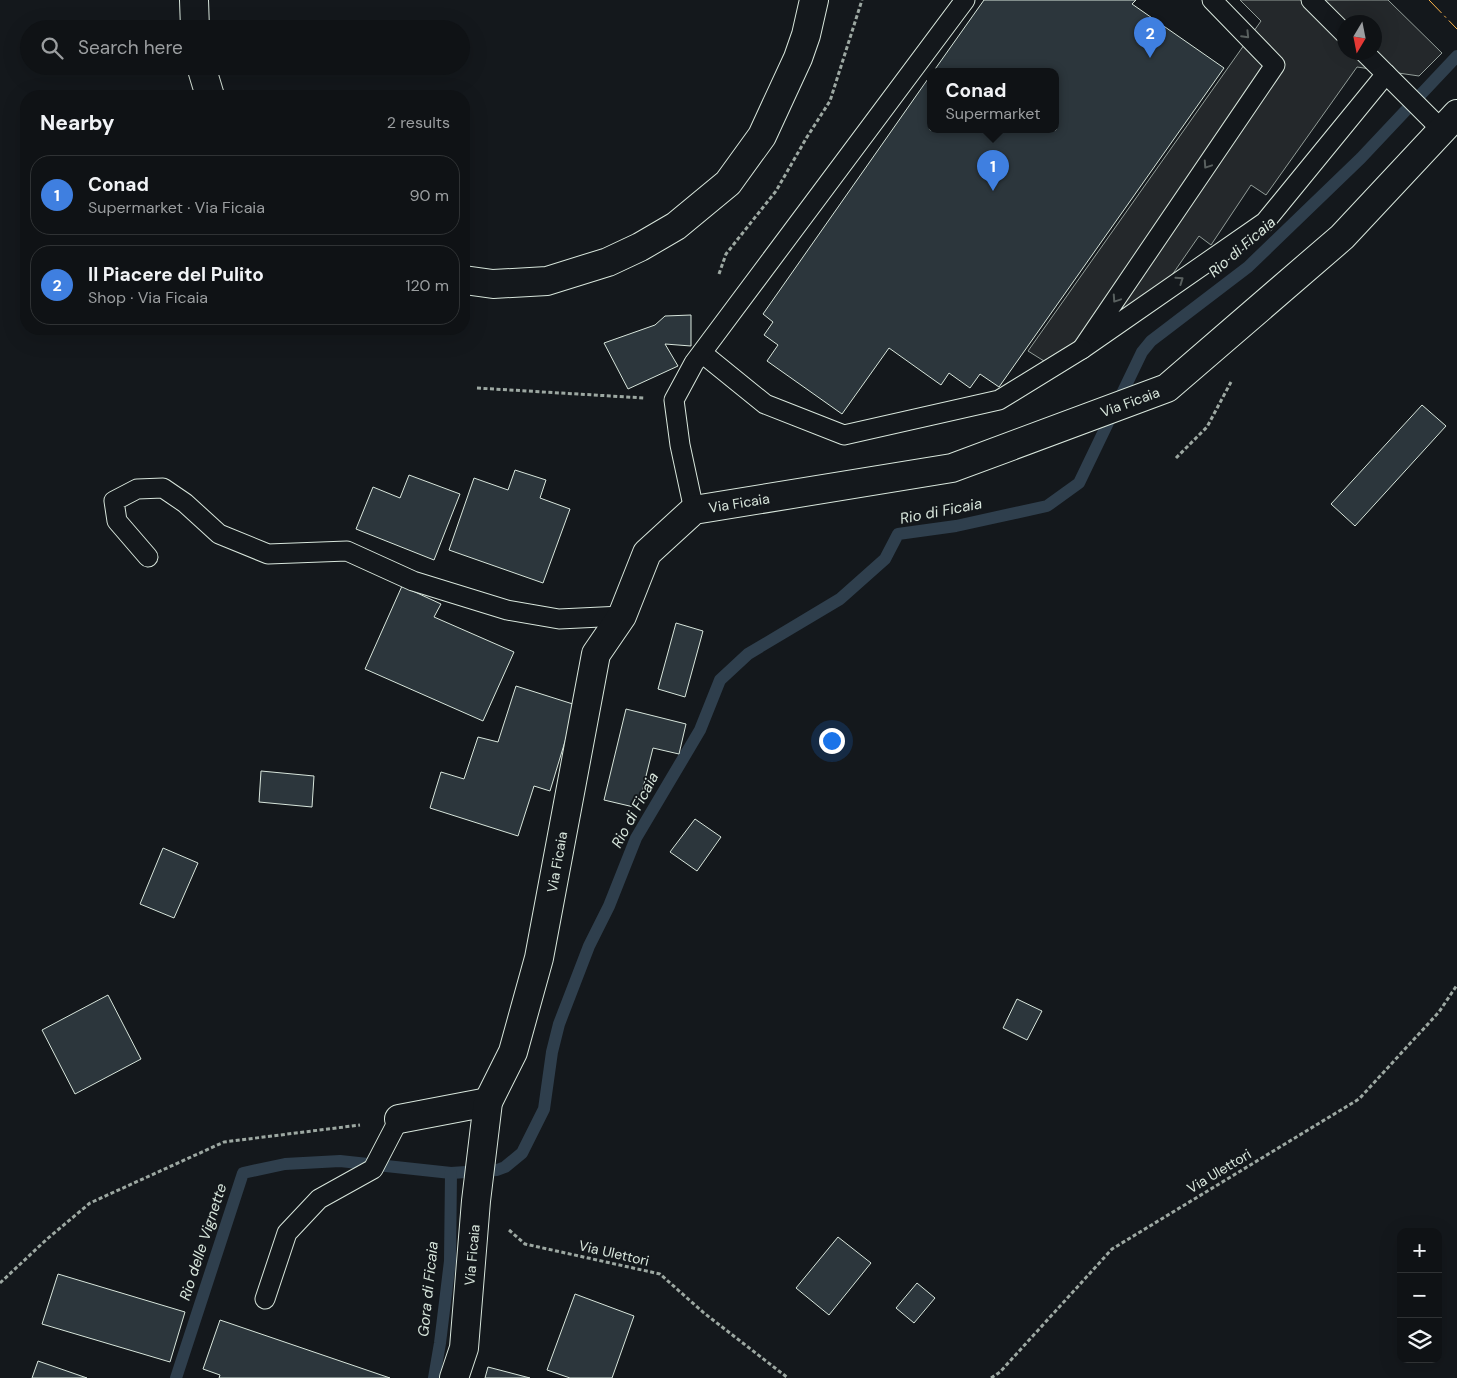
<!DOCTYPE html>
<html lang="en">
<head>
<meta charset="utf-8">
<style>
	body { margin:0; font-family:"DM Sans",sans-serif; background:#1d2022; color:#f1f3f6 }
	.controls { position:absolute; right:15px; bottom:15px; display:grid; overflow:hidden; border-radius:10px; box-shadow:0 5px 20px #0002 }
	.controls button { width:45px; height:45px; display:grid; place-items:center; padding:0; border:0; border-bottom:1px solid #2f3234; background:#0f1215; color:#f1f3f6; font:25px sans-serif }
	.compass { position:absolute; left:1337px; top:15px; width:45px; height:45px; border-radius:50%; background:#0f1215; box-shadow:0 5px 20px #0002; rotate:190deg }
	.you { position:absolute; left:831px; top:740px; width:18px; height:18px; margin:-12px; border:4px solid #fff; border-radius:50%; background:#1a73e8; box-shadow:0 0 0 8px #1a73e833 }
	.badge { display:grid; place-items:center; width:32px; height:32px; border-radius:50%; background:#2563eb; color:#fff; font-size:16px; font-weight:700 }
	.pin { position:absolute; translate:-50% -41px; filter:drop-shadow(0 1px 2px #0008) }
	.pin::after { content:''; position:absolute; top:26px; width:18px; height:15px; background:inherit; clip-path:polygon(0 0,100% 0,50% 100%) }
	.popup { position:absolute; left:927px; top:68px; width:132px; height:65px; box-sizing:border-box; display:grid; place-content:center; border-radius:10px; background:#0f1215; filter:drop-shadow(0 1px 4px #0005); font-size:16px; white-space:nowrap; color:#9b9ea0 }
	.popup b { font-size:19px; color:#f1f3f6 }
	.popup::after { content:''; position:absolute; left:50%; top:100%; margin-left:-10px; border:10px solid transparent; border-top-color:#0f1215 }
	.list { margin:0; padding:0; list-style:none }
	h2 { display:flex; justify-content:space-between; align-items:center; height:65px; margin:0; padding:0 20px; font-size:21px }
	h2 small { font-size:16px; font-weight:400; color:#9b9ea0 }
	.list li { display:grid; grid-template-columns:32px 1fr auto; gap:15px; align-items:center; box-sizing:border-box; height:80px; margin:0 10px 10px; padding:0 10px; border:1px solid #2f3234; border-radius:20px }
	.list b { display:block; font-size:19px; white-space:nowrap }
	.list p { margin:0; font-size:16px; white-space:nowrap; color:#9b9ea0 }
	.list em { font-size:16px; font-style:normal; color:#9b9ea0 }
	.icon { flex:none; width:28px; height:28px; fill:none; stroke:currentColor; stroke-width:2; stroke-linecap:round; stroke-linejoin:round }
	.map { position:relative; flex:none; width:1457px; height:1378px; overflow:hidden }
	.search { position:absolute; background:#0f1215; box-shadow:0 5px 20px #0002; left:20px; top:20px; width:450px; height:55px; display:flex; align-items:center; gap:12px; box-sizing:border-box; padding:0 18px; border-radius:28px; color:#9b9ea0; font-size:19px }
	.panel { position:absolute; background:#0f1215; box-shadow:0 5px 20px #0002; left:20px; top:90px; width:450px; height:245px; border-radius:20px }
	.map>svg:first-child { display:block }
</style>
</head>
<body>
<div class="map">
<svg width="1457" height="1378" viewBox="0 0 1457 1378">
	<rect width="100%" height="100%" fill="#14181c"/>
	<!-- parking -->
	<path fill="#24282b" stroke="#939e99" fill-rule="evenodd" d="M 1240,0 L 1388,0 L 1442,53 L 1419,76 L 1357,67 L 1266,195 L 1251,185 L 1211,245 L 1199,236 L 1163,288 L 1044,361 L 1028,351 L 1261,21 ZM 1344,22 L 1374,22 L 1374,52 L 1344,52 Z"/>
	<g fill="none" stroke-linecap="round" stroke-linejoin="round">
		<!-- stream -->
		<g stroke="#2f3f4d" stroke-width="12">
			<polyline points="176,1378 243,1173 285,1164 340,1161 451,1173 497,1170 505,1167 522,1153 544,1109 552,1052 559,1024 589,946 609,906 636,838 700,730 720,680 748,654 840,599 885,559 898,534 956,526 1047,506 1079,483 1142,352 1151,341 1248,267 1361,158 1457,56"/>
			<polyline points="434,1378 440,1343 450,1261 451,1173"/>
		</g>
	</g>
	<!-- building -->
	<g fill="#2c363c" stroke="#d8e6dc">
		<polygon points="984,0 1136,0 1132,4 1224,68 999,387 980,374 970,388 949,373 941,385 889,348 842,414 767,361 778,345 764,335 773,322 763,314 930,76 930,130 1056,130 1056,72 933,72"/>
		<polygon points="691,315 691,346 665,344 678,366 628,389 604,343 655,325 665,316"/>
		<polygon points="1422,405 1446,426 1355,526 1331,504"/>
		<polygon points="515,470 546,480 540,498 570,509 543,583 449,550 474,478 508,490"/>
		<polygon points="409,475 460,494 434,560 356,529 373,487 400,498"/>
		<polygon points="402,586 441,604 434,617 514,652 483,721 365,669"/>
		<polygon points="676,623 703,631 685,697 658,689"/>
		<polygon points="516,686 576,705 550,791 534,786 518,836 430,808 441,772 464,779 478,737 498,742"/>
		<polygon points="626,709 686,724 679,754 653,748 638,808 604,800"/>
		<polygon points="261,771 314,776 312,807 259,802"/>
		<polygon points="695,819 721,837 697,871 670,852"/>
		<polygon points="163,848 198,863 174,918 140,904"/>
		<polygon points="108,995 141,1059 75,1094 42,1030"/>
		<polygon points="1017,999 1042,1011 1027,1040 1003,1028"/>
		<polygon points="838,1237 871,1263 829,1315 796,1288"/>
		<polygon points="58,1274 185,1312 170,1362 42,1324"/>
		<polygon points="917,1283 935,1298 914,1323 896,1308"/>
		<polygon points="575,1294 634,1316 612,1378 570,1378 547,1370"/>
		<polygon points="220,1320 390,1378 219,1378 220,1375 203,1369"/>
		<polygon points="38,1361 87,1378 32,1378"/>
		<polygon points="488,1367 530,1378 485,1378"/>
	</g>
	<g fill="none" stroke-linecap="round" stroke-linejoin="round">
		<defs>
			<g id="lane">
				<polyline points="1212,0 1275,65 1082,349 1265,222 1386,74"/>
				<polyline points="1311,0 1344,33"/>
				<polyline points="1364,52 1442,130"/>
				<polyline points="702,353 765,404 844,435 999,400 1082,349"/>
				<polyline points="694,510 680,445 674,400 694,363 965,0"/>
				<polyline points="148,557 117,521 114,501 137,489 163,488 185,503 219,534 268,554 347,551 413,581 507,610 559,619 622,616"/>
				<polyline points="265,1299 287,1233 319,1199 373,1169 399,1119"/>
			</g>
			<g id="street">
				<polyline points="399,1119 488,1102"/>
				<polyline points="454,1378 464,1348 476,1201 488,1102 513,1052 539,958 596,654 622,616 647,553 694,510 952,468 1167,388 1342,237 1457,114"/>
			</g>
			<g id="highway">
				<polyline points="194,0 195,29"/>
				<polyline points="201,66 210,96"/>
				<polyline points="464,280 493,284 547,281 608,262 640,247 676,226 728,183 762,136 798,58 806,35 814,0"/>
			</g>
		</defs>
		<!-- lane casing -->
		<use href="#lane" stroke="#d8e6dc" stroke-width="21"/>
		<!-- street casing -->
		<use href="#street" stroke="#d8e6dc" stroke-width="30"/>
		<!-- highway casing -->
		<use href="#highway" stroke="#d8e6dc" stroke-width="30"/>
		<!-- path -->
		<g stroke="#9da8a2" stroke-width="3" stroke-dasharray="4 2.5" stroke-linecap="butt">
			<polyline points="719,274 726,254 776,191 807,137 830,101 862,0"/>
			<polyline points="477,388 644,398"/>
			<polyline points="1176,458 1207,427 1231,382"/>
			<polyline points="509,1230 525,1244 660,1274 704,1313 788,1378"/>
			<polyline points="0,1283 47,1239 90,1203 224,1142 360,1125"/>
			<polyline points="991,1378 1000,1372 1112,1249 1359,1099 1439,1012 1457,985"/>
		</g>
		<!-- lane -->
		<use href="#lane" stroke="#14181c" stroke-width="19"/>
		<!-- street -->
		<use href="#street" stroke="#14181c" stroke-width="28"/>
		<!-- highway -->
		<use href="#highway" stroke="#14181c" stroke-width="28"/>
		<!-- power -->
		<polyline stroke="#ffb74d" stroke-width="1" stroke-dasharray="18 4 2.5 4" stroke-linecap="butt" points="1429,0 1457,29"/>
	</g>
	<!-- one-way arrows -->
	<defs><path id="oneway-chevron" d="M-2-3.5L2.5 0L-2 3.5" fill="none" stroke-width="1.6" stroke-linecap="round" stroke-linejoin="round" transform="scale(1.25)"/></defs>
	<g stroke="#59605f">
		<use href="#oneway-chevron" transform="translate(1246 35) rotate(46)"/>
		<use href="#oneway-chevron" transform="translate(1207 165) rotate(124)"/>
		<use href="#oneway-chevron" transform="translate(1180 280) rotate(-35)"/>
		<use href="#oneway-chevron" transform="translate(1116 299) rotate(124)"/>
	</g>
	<g text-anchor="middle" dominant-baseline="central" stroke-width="4" stroke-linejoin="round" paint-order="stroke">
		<!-- street labels -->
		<g font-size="14" fill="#d8e6dc" stroke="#14181c">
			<text transform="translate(1130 402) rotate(-20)">Via Ficaia</text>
			<text transform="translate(739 503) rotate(-9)">Via Ficaia</text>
			<text transform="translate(557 862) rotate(-80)">Via Ficaia</text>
			<text transform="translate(1219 1171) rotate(-31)">Via Ulettori</text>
			<text transform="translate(614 1253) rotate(13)">Via Ulettori</text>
			<text transform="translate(472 1255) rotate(-85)">Via Ficaia</text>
		</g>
		<!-- water labels -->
		<g font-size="15" font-style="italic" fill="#d8e6dc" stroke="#14181c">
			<text transform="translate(1242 247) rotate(-41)">Rio di Ficaia</text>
			<text transform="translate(941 511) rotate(-11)">Rio di Ficaia</text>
			<text transform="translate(635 810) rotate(-62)">Rio di Ficaia</text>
			<text transform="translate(203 1242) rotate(-72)">Rio delle Vignette</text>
			<text transform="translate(428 1289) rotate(-84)">Gora di Ficaia</text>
		</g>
	</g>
</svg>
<div class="controls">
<button>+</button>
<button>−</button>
<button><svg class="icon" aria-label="layers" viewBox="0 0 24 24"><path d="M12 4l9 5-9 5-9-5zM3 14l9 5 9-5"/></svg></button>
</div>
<svg class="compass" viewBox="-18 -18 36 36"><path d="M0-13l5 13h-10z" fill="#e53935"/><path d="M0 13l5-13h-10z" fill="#9b9ea0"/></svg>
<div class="you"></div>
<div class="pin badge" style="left:993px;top:191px;background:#3f7fe0">1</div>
<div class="popup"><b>Conad</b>Supermarket</div>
<div class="pin badge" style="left:1150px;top:58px;background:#3f7fe0">2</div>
<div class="search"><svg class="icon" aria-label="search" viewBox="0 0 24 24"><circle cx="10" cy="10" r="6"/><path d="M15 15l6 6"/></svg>Search here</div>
<section class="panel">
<h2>Nearby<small>2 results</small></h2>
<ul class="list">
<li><span class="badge" style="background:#3f7fe0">1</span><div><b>Conad</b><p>Supermarket · Via Ficaia</p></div><em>90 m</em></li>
<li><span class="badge" style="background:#3f7fe0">2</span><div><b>Il Piacere del Pulito</b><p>Shop · Via Ficaia</p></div><em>120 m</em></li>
</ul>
</section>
</div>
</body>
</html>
